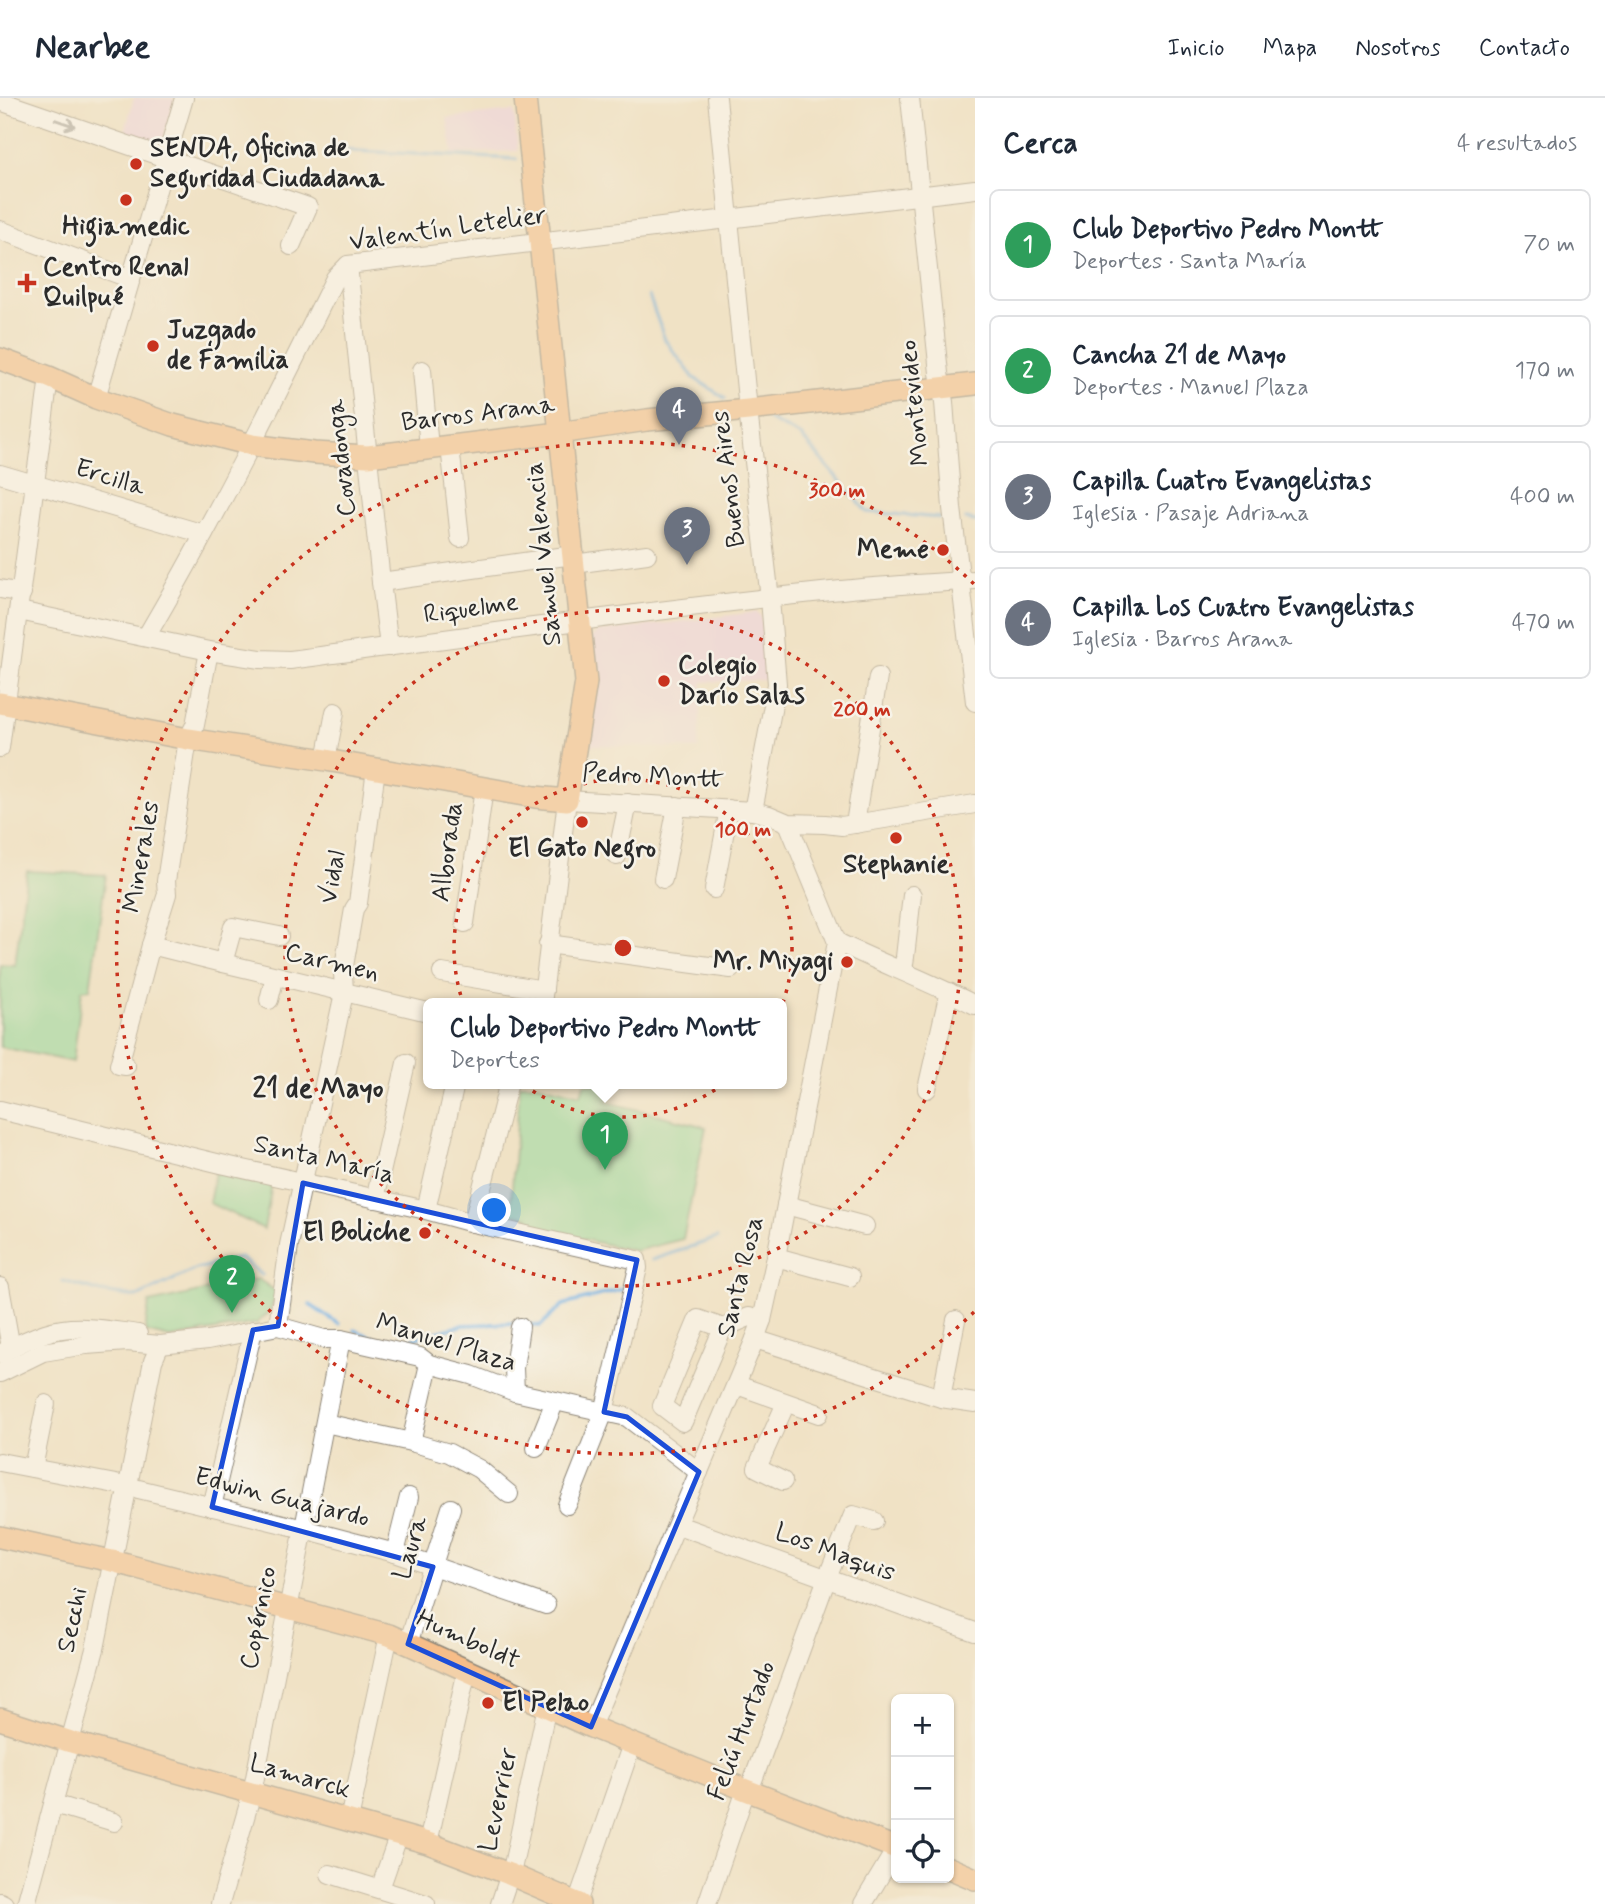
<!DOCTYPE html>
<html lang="es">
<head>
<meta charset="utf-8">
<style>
	body { margin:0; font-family:Mynerve,sans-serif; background:#f6f6f7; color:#1f2937 }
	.controls { position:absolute; right:21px; bottom:21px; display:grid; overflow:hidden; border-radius:10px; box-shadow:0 2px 5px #0004 }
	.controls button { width:63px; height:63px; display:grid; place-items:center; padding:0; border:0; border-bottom:2px solid #e0e1e3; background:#fff; color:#1f2937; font:35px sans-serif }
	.you { position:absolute; left:495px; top:1113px; width:24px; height:24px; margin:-18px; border:5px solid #fff; border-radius:50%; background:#1a73e8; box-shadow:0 0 0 10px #1a73e833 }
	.badge { display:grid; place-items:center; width:46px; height:46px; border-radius:50%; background:#c8321e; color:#fff; font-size:23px; font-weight:700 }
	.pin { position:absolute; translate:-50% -58px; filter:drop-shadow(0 2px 4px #0008) }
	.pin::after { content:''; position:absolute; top:37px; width:24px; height:21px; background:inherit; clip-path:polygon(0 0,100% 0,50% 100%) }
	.popup { position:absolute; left:423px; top:900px; width:364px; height:91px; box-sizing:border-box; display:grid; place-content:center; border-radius:10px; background:#fff; filter:drop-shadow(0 2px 5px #0005); font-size:23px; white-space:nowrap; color:#747a83 }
	.popup b { font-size:26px; color:#1f2937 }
	.popup::after { content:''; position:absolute; left:50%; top:100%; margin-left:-14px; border:14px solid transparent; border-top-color:#fff }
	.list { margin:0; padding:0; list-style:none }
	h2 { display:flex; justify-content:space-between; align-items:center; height:91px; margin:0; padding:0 28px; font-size:30px }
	h2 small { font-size:23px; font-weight:400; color:#747a83 }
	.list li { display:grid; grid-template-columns:46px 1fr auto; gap:21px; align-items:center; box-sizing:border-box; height:112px; margin:0 14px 14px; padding:0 14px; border:2px solid #e0e1e3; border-radius:10px }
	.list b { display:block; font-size:26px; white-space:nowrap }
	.list p { margin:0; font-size:23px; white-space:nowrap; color:#747a83 }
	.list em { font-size:23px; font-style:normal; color:#747a83 }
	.icon { flex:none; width:38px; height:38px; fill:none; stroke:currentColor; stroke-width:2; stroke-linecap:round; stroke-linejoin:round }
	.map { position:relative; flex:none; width:975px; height:1806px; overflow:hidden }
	header { display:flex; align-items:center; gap:42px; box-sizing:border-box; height:98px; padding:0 35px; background:#fff; border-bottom:2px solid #e0e1e3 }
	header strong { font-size:33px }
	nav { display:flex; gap:38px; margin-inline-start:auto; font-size:24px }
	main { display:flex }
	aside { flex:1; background:#fff }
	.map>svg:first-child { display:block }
</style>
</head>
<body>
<header>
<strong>Nearbee</strong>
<nav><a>Inicio</a><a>Mapa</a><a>Nosotros</a><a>Contacto</a></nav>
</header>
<main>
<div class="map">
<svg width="975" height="1806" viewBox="0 0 975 1806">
	<rect width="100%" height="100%" fill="#f7f3e8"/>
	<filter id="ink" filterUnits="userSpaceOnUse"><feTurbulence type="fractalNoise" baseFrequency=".0143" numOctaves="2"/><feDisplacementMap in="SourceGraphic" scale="14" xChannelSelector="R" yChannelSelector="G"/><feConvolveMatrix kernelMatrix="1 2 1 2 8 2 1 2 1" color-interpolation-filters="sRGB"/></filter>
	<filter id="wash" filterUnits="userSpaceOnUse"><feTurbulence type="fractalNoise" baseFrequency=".00686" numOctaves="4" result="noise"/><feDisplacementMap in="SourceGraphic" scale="28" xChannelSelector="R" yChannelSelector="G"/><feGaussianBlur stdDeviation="1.57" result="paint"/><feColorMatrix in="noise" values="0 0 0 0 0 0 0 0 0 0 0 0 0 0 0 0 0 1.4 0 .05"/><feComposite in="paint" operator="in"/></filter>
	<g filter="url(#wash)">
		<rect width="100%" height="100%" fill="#f0e2c5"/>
		<!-- built -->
		<g fill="#eed0e8">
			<polygon points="134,0 175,0 162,46 158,49 124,37"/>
			<polygon points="514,13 518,53 453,56 447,20"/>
			<polygon points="756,514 761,518 767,582 703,584 698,651 585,647 591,540 597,534"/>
		</g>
		<!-- green -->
		<g fill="#86d899" stroke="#588262" stroke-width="2">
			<polygon points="27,773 106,777 90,891 82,892 73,964 0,949 0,866 15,867"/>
			<polygon points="520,986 538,986 581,997 584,986 611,986 607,1004 706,1029 683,1141 635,1153 521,1127 529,1119 510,1116"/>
			<polygon points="215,1074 272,1087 264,1131 209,1105"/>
			<polygon points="258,1181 277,1194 270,1213 257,1225 170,1240 145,1234 149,1205"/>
		</g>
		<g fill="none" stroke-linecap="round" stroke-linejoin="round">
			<!-- stream -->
			<g stroke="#6cade0" stroke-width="3.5">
				<polyline points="337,49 355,53 516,61"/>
				<polyline points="649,198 665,242 694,280 725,300"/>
				<polyline points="768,321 801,338 867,414 941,420"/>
				<polyline points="966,421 975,423"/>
				<polyline points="652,1162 717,1140"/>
				<polyline points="63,1183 101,1194 137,1199 196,1171 240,1160 262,1177"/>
				<polyline points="310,1207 339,1226"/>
				<polyline points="524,1226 540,1228 563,1207 627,1190"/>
				<polyline points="355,1232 372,1239"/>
				<polyline points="394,1246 463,1227 517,1225"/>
			</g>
		</g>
	</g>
	<g filter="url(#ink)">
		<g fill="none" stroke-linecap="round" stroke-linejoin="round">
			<defs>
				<g id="minor">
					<polyline points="717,0 748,312 770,501 777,586 753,713"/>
					<polyline points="910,0 939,275 944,304 952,410 975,604"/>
					<polyline points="0,3 308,109 291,148"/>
					<polyline points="0,132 131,181"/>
					<polyline points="348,167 381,484 389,549"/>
					<polyline points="422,272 429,350"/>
					<polyline points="96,300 184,0"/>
					<polyline points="450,348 460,440"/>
					<polyline points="0,376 204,436"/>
					<polyline points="574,466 647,456"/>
					<polyline points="381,484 573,457"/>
					<polyline points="0,491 22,495"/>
					<path d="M 19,513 L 209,553 L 260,561 L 290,562 C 467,538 644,513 822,494 C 873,488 924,486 975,482"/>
					<path d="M 146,539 C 215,422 275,301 335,180 L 348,167 L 975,91"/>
					<polyline points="0,650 49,279"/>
					<polyline points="326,662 335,614"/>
					<polyline points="855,726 878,579"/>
					<polyline points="617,758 628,705"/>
					<polyline points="663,781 677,708"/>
					<polyline points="714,791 729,711"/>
					<polyline points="465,825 484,690"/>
					<path d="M 837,844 C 883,866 930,884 975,907"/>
					<polyline points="548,846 731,871"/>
					<polyline points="151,847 223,865 233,829 279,838"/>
					<polyline points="223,865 428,914"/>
					<polyline points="903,872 905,859 912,797"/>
					<polyline points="442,875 544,892"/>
					<polyline points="269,902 275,878"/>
					<polyline points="542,906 567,702 753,713 769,717 788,725 825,726 842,728 975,706"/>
					<polyline points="126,968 119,967 151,847 167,796 166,783 188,641 195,627 209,553"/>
					<polyline points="927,991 949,894"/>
					<polyline points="0,1012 221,1066 426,1112 473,1125 637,1162 638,1170 604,1314 567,1407"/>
					<polyline points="375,1101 406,965"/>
					<polyline points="786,1107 865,1128"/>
					<polyline points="426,1112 455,986"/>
					<polyline points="473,1125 508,988"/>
					<polyline points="776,1159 850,1179"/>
					<polyline points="0,1189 11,1250"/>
					<polyline points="278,1228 289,1147 344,895 343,874 354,811 358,805 376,671"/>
					<polyline points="723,1230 683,1324 662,1308 698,1221 723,1230 749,1219 762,1222"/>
					<polyline points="755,1241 941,1300 975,1305"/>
					<path d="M 0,1256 C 14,1248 30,1240 45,1235 C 75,1225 108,1232 138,1236"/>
					<polyline points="0,1275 43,1254 86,1247 127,1244 160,1247 208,1242 278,1228 324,1241 341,1241 420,1259 429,1266 471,1277 515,1294 627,1319 699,1374"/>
					<polyline points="737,1287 819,1316"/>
					<polyline points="515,1294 514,1270 520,1229"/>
					<polyline points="941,1300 956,1222"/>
					<polyline points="325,1325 411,1344 449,1355 479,1371 509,1396"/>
					<polyline points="411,1344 429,1266"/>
					<polyline points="536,1350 555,1303"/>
					<polyline points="0,1364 126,1388 304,1431 395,1455 546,1507"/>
					<polyline points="33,1370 46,1306"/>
					<polyline points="783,1383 757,1370 786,1305"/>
					<polyline points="212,1409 253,1232"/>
					<polyline points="678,1427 975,1534"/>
					<polyline points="395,1455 409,1399"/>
					<polyline points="408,1546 451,1410"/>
					<polyline points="591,1629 755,1241 762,1222 776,1159 837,844 788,725"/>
					<polyline points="54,1706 114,1724"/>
					<polyline points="349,1722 389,1537"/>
					<polyline points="428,1745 467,1572"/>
					<polyline points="330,1776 426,1806"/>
					<polyline points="380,1791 399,1736"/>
					<polyline points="0,1804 4,1806"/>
					<polyline points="577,1805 632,1646"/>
					<polyline points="26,1806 95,1551 153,1263 160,1247"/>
					<polyline points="220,1806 252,1695 341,1241"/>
					<polyline points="500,1806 513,1767 547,1608"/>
					<polyline points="707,1806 746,1692 752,1685 827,1480 853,1417 874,1423"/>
					<polyline points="863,1806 896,1751"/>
				</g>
				<g id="major">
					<polyline points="0,261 49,279 96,300 173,327 252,347 314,355 368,358 559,335 647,322 748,312 975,286"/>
					<polyline points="0,605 188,641 326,662 535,699 567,702 586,584 525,0"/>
					<polyline points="0,1439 112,1463 389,1537 591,1629 746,1692 896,1750"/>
					<polyline points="0,1621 71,1644 428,1745 509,1776 579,1806"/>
					<polyline points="949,1770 975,1781"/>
				</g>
			</defs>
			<!-- minor casing -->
			<use href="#minor" stroke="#8e8678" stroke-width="20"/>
			<!-- major casing -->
			<use href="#major" stroke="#8e8678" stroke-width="24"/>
			<!-- minor -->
			<use href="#minor" stroke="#fff" stroke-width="18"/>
			<!-- major -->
			<use href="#major" stroke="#f7bd88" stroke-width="21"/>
		</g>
		<!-- one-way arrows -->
		<defs><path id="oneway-shaft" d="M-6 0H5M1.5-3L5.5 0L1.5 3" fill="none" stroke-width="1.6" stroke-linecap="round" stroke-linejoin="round" transform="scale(1.75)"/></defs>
		<use stroke="#a0a0a0" href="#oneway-shaft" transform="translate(65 25) rotate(19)"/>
	</g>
	<!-- marked area -->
	<path d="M0 0H975V1806H0ZM 303,1085 L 637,1162 L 604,1314 L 627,1319 L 699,1374 L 591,1629 L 408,1546 L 433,1469 L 212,1409 L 253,1232 L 278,1228 Z" fill="#f0e2c5" fill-opacity=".55" fill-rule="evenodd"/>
	<path fill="none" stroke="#1d4ed8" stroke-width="5" stroke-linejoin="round" d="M 303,1085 L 637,1162 L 604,1314 L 627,1319 L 699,1374 L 591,1629 L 408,1546 L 433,1469 L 212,1409 L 253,1232 L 278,1228 Z"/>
	<!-- distance rings -->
	<g fill="none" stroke="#c8321e" stroke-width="3.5" stroke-dasharray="3.5 7">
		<circle cx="623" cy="850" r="169"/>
		<circle cx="623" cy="850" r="338"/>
		<path d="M974 1214A506 506 0 1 1 974 486"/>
	</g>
	<!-- markers -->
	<g fill="#c8321e" stroke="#f7f3e8" stroke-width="2.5">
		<circle cx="136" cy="66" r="7"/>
		<circle cx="126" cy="102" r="7"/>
		<path d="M23.5 174.5h7v7h7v7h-7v7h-7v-7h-7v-7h7z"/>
		<circle cx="153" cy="248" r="7"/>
		<circle cx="943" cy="452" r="7"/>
		<circle cx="664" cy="583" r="7"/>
		<circle cx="582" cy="724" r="7"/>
		<circle cx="896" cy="740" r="7"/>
		<circle cx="847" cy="864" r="7"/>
		<circle cx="425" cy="1135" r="7"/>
		<circle cx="488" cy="1605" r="7"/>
	</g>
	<g text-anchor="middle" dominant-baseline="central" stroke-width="5" stroke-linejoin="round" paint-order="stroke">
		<!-- poi labels -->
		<g font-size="26" font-weight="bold" fill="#2b2b2b" stroke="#f7f3e8" text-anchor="start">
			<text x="150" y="51">SENDA, Oficina de<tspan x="150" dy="30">Seguridad Ciudadana</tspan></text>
			<text x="126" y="129" text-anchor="middle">Higiamedic</text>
			<text x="43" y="170">Centro Renal<tspan x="43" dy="30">Quilpué</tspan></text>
			<text x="167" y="233">Juzgado<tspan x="167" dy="30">de Familia</tspan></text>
			<text x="929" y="452" text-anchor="end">Meme</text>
			<text x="678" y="568">Colegio<tspan x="678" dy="30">Darío Salas</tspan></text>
			<text x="582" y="751" text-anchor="middle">El Gato Negro</text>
			<text x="896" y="767" text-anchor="middle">Stephanie</text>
			<text x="833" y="864" text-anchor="end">Mr. Miyagi</text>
			<text x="411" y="1135" text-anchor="end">El Boliche</text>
			<text x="502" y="1605">El Pelao</text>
		</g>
		<!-- street labels -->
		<g font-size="26" fill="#2b2b2b" stroke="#f7f3e8">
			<text transform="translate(448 131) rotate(-8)">Valentín Letelier</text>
			<text transform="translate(915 305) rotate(-96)">Montevideo</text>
			<text transform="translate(478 316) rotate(-7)">Barros Arana</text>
			<text transform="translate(342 360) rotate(-96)">Covadonga</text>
			<text transform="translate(110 380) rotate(17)">Ercilla</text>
			<text transform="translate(729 381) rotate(-97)">Buenos Aires</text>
			<text transform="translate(544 456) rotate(-96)">Samuel Valencia</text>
			<text transform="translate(471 511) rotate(-8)">Riquelme</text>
			<text transform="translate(653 679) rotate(3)">Pedro Montt</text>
			<text transform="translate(448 754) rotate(-82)">Alborada</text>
			<text transform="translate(142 759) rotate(-80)">Minerales</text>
			<text transform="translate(333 779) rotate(-80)">Vidal</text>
			<text transform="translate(332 865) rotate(13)">Carmen</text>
			<text transform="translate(324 1062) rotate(13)">Santa María</text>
			<text transform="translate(741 1179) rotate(-76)">Santa Rosa</text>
			<text transform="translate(446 1245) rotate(17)">Manuel Plaza</text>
			<text transform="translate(282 1400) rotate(14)">Edwin Guajardo</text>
			<text transform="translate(411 1450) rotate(-73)">Laura</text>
			<text transform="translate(835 1455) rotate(20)">Los Maquis</text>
			<text transform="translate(259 1520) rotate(-79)">Copérnico</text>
			<text transform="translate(73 1522) rotate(-78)">Secchi</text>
			<text transform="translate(468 1542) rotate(24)">Humboldt</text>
			<text transform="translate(742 1633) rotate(-69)">Feliú Hurtado</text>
			<text transform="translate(300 1679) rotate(16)">Lamarck</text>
			<text transform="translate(499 1702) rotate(-78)">Leverrier</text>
		</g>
		<!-- neighbourhood labels -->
		<g font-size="28" font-weight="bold" fill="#2b2b2b" stroke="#f7f3e8">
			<text x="318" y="991">21 de Mayo</text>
		</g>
	</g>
	<circle cx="623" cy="850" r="10" fill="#c8321e" stroke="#f7f3e8" stroke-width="3.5"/>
	<g font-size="21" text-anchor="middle" font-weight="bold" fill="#c8321e" stroke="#f7f3e8" stroke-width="5" stroke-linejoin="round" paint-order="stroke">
		<text x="837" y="399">300 m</text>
		<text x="862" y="618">200 m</text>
		<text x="743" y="738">100 m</text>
	</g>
</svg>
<div class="controls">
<button>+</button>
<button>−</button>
<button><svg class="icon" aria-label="locate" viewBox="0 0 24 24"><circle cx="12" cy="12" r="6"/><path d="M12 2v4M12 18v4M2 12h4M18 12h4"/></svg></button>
</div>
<div class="you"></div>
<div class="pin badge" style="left:605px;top:1072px;background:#2e9e5b">1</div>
<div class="popup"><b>Club Deportivo Pedro Montt</b>Deportes</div>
<div class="pin badge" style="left:232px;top:1215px;background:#2e9e5b">2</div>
<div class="pin badge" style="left:687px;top:467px;background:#6b7280">3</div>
<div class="pin badge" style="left:679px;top:347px;background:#6b7280">4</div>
</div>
<aside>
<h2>Cerca<small>4 resultados</small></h2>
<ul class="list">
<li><span class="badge" style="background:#2e9e5b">1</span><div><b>Club Deportivo Pedro Montt</b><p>Deportes · Santa María</p></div><em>70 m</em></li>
<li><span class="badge" style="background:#2e9e5b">2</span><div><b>Cancha 21 de Mayo</b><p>Deportes · Manuel Plaza</p></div><em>170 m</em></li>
<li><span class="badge" style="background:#6b7280">3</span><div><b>Capilla Cuatro Evangelistas</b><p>Iglesia · Pasaje Adriana</p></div><em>400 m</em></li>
<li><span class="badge" style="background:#6b7280">4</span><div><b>Capilla Los Cuatro Evangelistas</b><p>Iglesia · Barros Arana</p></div><em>470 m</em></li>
</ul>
</aside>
</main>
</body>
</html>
